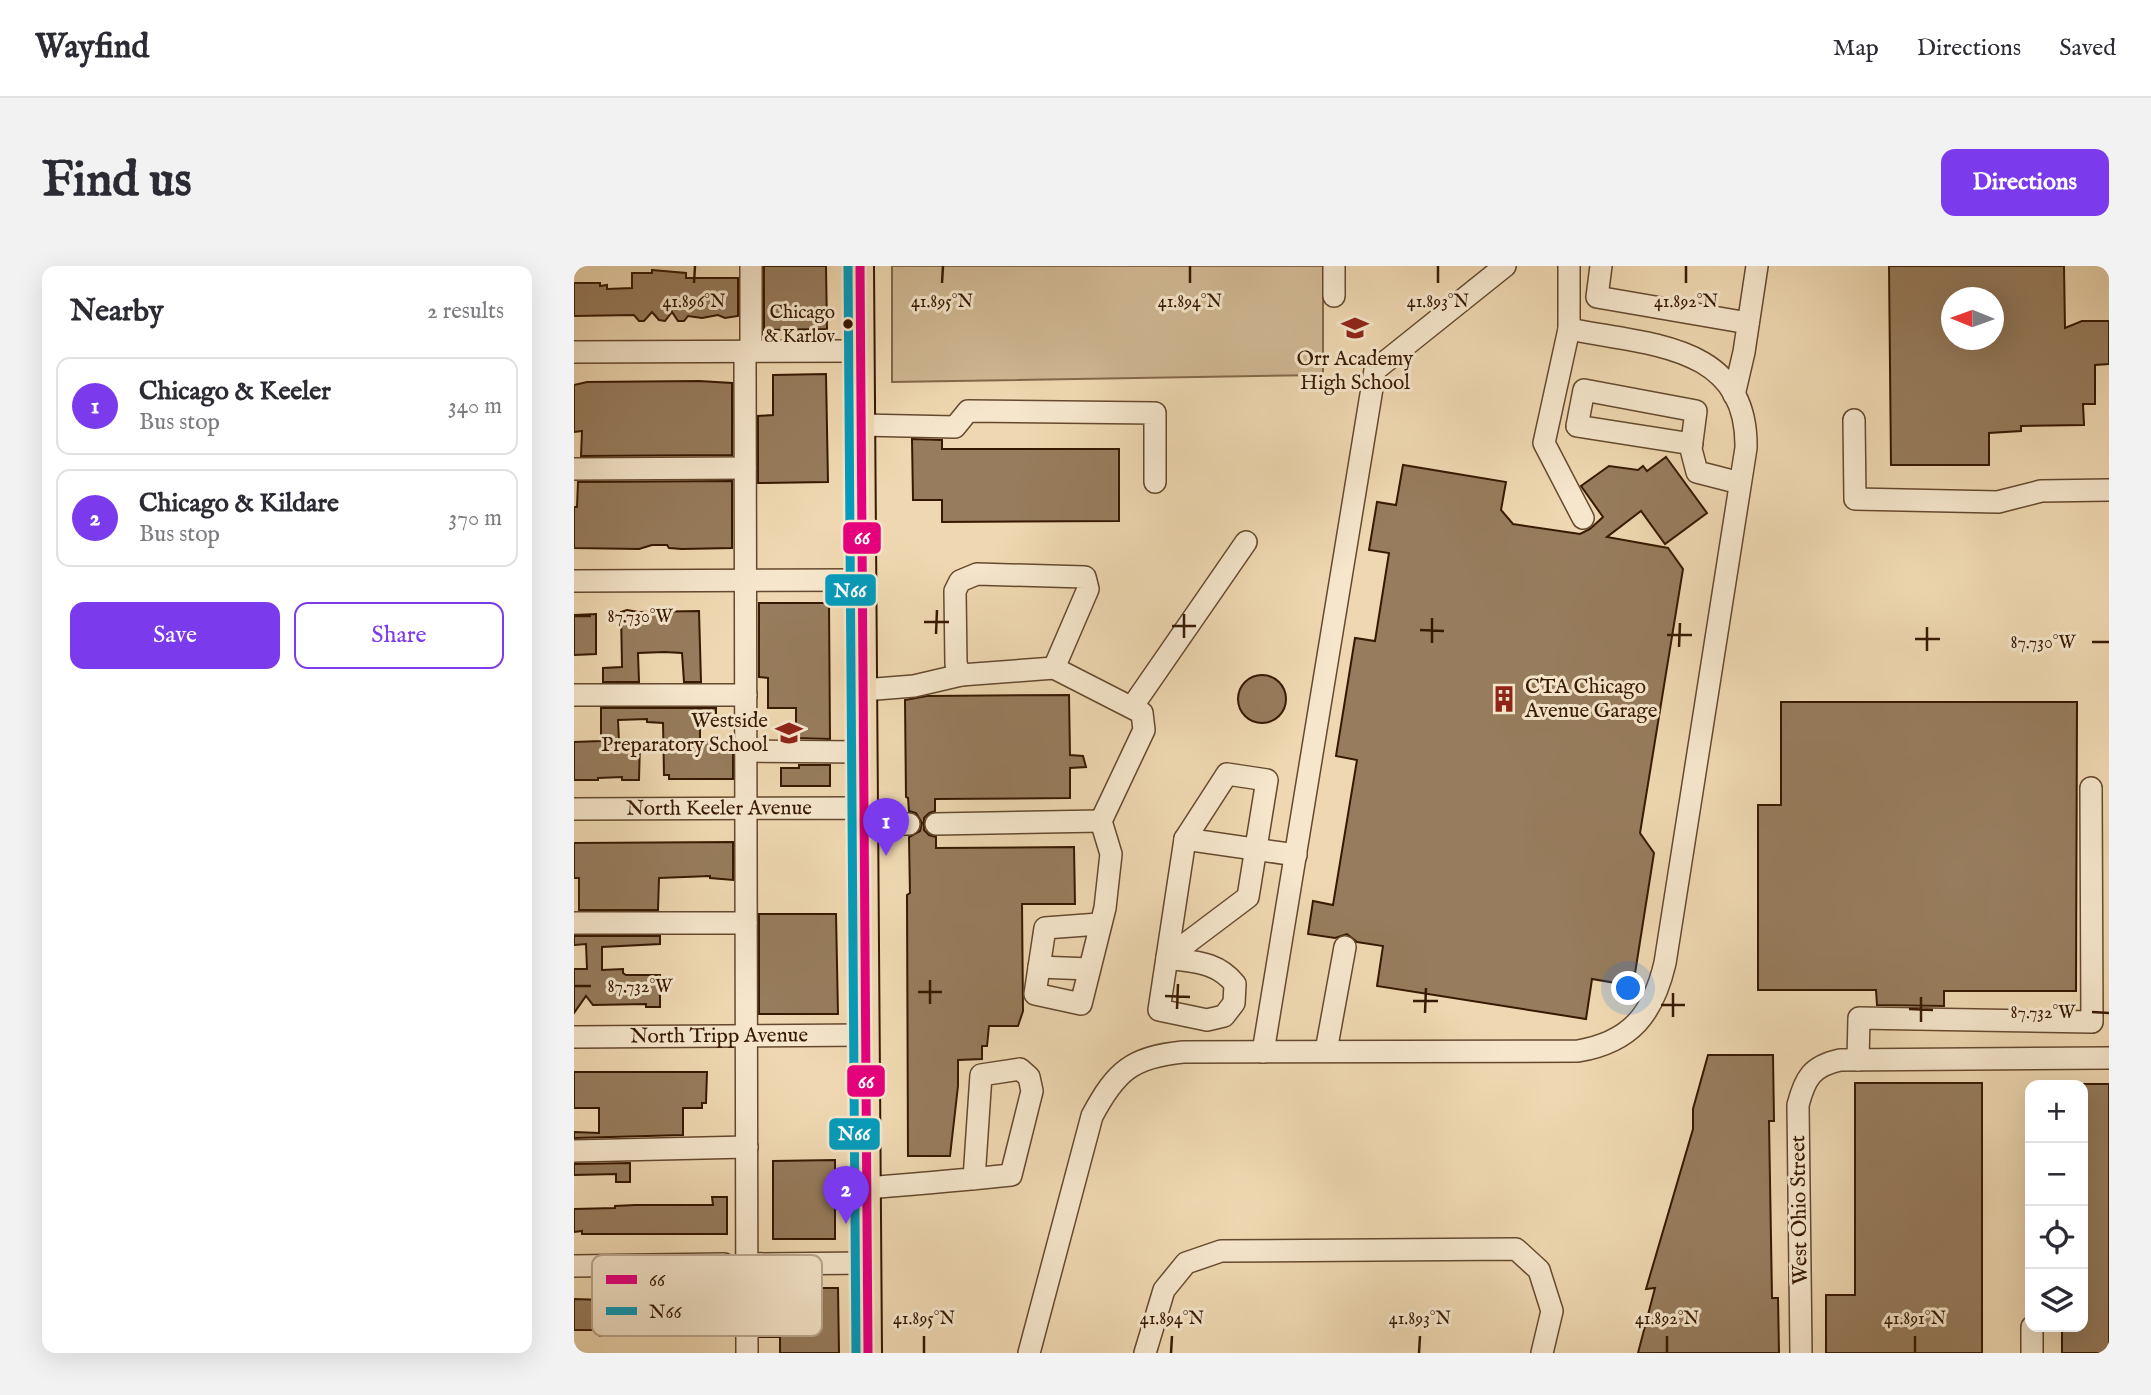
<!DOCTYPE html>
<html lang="en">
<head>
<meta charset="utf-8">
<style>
	body { margin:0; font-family:"IM FELL English",serif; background:#f2f2f3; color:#2b2b33 }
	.controls { position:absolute; right:21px; bottom:21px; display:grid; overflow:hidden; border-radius:14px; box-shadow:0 7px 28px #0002 }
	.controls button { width:63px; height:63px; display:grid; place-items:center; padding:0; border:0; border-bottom:2px solid #e1e1e2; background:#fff; color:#2b2b33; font:35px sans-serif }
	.compass { position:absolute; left:1367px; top:21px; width:63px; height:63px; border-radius:50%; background:#fff; box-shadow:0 7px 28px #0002; rotate:271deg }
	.you { position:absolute; left:1055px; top:723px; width:24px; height:24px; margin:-18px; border:5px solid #fff; border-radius:50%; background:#1a73e8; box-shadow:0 0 0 10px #1a73e833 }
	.badge { display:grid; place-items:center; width:46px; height:46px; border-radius:50%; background:#7c3aed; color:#fff; font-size:23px; font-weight:700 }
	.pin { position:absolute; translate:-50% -58px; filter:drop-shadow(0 2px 4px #0008) }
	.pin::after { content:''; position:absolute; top:37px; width:24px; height:21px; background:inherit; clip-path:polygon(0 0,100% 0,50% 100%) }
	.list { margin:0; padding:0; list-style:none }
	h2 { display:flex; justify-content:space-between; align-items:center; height:91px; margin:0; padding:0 28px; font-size:30px }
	h2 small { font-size:23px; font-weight:400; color:#7c7c81 }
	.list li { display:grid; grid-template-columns:46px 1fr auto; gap:21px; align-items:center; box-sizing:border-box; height:98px; margin:0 14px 14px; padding:0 14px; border:2px solid #e1e1e2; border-radius:14px }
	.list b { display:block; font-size:26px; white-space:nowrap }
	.list p { margin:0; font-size:23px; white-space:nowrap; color:#7c7c81 }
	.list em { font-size:23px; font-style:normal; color:#7c7c81 }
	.actions { display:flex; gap:14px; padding:21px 28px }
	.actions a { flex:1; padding:16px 0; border:2px solid #7c3aed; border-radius:14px; text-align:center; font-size:24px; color:#7c3aed }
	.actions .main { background:#7c3aed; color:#fff }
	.icon { flex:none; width:38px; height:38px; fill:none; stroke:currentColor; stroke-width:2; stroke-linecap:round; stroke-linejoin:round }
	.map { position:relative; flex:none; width:1535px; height:1087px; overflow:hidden; border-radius:14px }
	header { display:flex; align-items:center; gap:42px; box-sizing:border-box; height:98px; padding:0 35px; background:#fff; border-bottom:2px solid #e1e1e2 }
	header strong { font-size:33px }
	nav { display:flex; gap:38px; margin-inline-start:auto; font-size:24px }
	.intro { display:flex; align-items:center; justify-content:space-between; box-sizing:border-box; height:168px; padding:0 42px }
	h1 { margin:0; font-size:49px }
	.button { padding:18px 32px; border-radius:14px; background:#7c3aed; color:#fff; font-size:24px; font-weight:700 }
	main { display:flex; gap:42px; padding:0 42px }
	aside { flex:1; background:#fff; border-radius:14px; box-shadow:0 7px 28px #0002 }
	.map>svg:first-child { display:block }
</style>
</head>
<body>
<header>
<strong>Wayfind</strong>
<nav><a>Map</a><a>Directions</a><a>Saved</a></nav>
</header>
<div class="intro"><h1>Find us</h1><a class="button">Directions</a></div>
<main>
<aside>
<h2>Nearby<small>2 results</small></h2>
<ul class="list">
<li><span class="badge">1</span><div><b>Chicago &amp; Keeler</b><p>Bus stop</p></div><em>340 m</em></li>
<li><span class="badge">2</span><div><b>Chicago &amp; Kildare</b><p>Bus stop</p></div><em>370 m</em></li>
</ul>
<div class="actions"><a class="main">Save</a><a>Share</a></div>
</aside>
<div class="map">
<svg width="1535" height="1087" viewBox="0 0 1535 1087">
	<rect width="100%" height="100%" fill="#efd8b1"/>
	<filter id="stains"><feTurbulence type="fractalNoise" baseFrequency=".00286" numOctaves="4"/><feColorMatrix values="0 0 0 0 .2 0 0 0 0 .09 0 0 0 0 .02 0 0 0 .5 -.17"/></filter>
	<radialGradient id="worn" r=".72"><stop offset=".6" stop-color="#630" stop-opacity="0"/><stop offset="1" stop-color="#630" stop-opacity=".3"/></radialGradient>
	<!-- green -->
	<polygon fill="#d0b893" stroke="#84684a" stroke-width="2" points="318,0 749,0 749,109 318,116"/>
	<!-- building -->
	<g fill="#977c5d" stroke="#371902" stroke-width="2" fill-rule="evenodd">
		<polygon points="190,0 252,0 253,63 190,64"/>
		<path d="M 1315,0 L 1490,0 L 1491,62 L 1508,55 L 1535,55 L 1535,98 L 1521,99 L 1521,138 L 1509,138 L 1510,159 L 1447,160 L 1447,165 L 1415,167 L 1415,199 L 1317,199 ZM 1377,32 L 1419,32 L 1419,74 L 1377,74 Z"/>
		<polygon points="78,4 112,7 112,12 164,12 164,50 151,52 144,49 128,52 114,50 110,55 104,55 98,46 91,55 85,54 78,46 70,55 65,55 60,49 0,50 0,17 26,17 26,20 33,19 33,23 58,22 58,7 78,7"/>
		<polygon points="252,108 254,216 184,217 184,150 199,149 199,109"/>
		<polygon points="125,115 158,117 158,189 7,190 8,165 0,166 0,119 13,116"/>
		<polygon points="338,173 368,174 368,183 545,183 545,255 368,256 368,234 339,234"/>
		<polygon points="1092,191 1133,247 1091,278 1067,245 1033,271 1094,282 1109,303 1066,567 1080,587 1059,720 1018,713 1012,753 803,720 809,680 783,676 773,668 761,672 734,668 739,635 759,639 783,494 762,490 781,372 801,375 815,287 795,284 803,236 822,239 829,199 932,216 927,244 939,258 1006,268 1016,263 1029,251 1007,220 1035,200 1064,204 1069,200 1073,205"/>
		<polygon points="158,215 158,282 108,283 95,282 93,279 78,279 65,283 0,282 0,241 3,241 4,216"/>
		<polygon points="185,337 255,337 256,473 222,472 222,442 194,442 194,412 185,411"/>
		<polygon points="53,344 64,346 125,345 127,416 110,416 108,387 90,386 64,387 65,416 29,416 29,402 48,401 47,346"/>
		<polygon points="22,348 22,388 0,389 0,349"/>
		<circle cx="688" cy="433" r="24"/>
		<polygon points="495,429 496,489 509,490 512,501 496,502 496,532 361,533 361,545 355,547 350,552 350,564 355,569 362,571 362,582 500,581 501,638 448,638 449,745 444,760 415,760 413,780 408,780 408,793 384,794 384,820 376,890 334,890 333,629 336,627 335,571 346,565 348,557 342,547 335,545 334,532 332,531 331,434 353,430"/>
		<polygon points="1207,436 1503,436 1502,725 1370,725 1370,740 1303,739 1302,724 1184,724 1184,539 1207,539"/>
		<polygon points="27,442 142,442 142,450 126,451 126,476 159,474 159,513 95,513 95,509 90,509 89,457 73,456 73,453 44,454 45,476 66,476 65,514 48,514 48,511 24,512 24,514 0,514 0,476 27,475"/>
		<polygon points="225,499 256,499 256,520 207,520 207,502 225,502"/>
		<polygon points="159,576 159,614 136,612 136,610 85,612 84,644 5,644 5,612 0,612 0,577"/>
		<polygon points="185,648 262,648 264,748 185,748"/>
		<polygon points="0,670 86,670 86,678 28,681 28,704 49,703 49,707 52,709 86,709 86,741 72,741 72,738 19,739 12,730 0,747 0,703 13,703 12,678 0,679"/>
		<polygon points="1134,789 1199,789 1200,855 1195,855 1198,1032 1204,1032 1205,1087 1064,1087 1081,1022 1072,1023 1119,863 1119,843"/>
		<polygon points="0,806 133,806 132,837 128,837 128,842 109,842 109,869 0,872 0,866 25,867 25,842 0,842"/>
		<polygon points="1281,817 1408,817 1408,1087 1252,1087 1252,1029 1281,1029"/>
		<polygon points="1509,818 1535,818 1535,1087 1488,1087 1488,1061 1509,1061"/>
		<polygon points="261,894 261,973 199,973 199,895"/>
		<polygon points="56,897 56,916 42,916 42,908 0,909 0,898"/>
		<polygon points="138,931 153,931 153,968 8,968 8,965 0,966 0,943 41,942 41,940 61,939 139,939"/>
		<polygon points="186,1022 264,1022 265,1087 206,1087 206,1071 186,1071"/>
		<polygon points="160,1030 160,1058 152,1060 104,1060 104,1063 87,1063 87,1070 26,1070 26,1064 0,1064 0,1033 30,1034 33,1032 41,1031 48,1038 54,1031 63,1032 70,1037 77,1031"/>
	</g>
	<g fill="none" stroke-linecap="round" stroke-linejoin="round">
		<defs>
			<g id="minor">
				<polyline points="760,0 760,30"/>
				<polyline points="995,0 995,63 970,177 1009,252"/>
				<polyline points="1027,0 1023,31 1174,57"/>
				<polyline points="171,85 173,1087"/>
				<polyline points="177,85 177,0"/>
				<polyline points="0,86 286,85"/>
				<polyline points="1160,129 1170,86 1183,0"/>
				<polyline points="1280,154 1281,233 1424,236 1467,225 1535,224"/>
				<polyline points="287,159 381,161 394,145 581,147 581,216"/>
				<polyline points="1118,178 1003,160 1010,124 1122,145 1117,183 1123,206 1166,217"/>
				<polyline points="0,203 171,202"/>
				<polyline points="0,315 288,314"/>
				<polyline points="387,409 382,398 381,325 386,315 403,308 511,311 514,323 480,402"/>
				<polyline points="289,424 340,420 387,409 480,402 568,447 570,464 527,555 537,588 531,642 507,738 461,728 471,662 525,658"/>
				<polyline points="0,429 172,429"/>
				<polyline points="558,441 672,276"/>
				<polyline points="172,485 289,486"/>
				<path id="s1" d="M 0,543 L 290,542 L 319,558 L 335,558"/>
				<polyline points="362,558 527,555"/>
				<polyline points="0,657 172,657"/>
				<path d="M 593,692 C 619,696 643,695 661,718 L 660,737 L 650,750 L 633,754 L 585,744 L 611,573 L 722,589"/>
				<polyline points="593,692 674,631 693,514 653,508 611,573"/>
				<polyline points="465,701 515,703"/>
				<path id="s2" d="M 0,771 L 292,769"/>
				<polyline points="752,785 771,681"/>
				<polyline points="689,786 801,104 931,0"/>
				<polyline points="1284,794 1285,752 1518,756 1517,522"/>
				<polyline points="0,885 173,881"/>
				<path d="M 293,922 C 341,918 389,914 437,909 L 458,825 L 455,811 L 446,803 L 407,809 L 400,913"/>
				<polyline points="173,998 294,997"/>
				<polyline points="0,1000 150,998"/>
				<polyline points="1458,1061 1458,1087"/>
				<path d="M 455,1087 L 518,850 C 542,805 558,791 609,786 L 1004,785 C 1057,776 1079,748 1091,697 L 1172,182 C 1174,77 1073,79 995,63"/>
				<polyline points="571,1087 590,1024 612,997 647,985 942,983 965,1004 978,1045 968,1087"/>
				<path d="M 1227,1087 L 1224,839 C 1231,812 1238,800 1266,794 L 1535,792"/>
			</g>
			<polyline id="major" points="286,0 294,1087"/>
		</defs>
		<!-- minor casing -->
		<use href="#minor" stroke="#65492e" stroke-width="24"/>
		<!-- major casing -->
		<use href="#major" stroke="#371902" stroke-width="30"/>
		<!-- minor -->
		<use href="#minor" stroke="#f5e6cc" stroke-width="21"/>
		<!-- major -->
		<use href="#major" stroke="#efd8b1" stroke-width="26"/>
		<defs>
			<polyline id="bus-1" points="286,0 294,1087"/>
			<polyline id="bus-2" points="274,0 282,1087"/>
		</defs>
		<!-- bus-1 casing -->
		<use href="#bus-1" stroke="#f5e6cc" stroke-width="14"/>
		<!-- bus-2 casing -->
		<use href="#bus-2" stroke="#f5e6cc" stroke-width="14"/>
		<!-- bus-1 -->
		<use href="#bus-1" stroke="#e5007d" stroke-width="9"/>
		<!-- bus-2 -->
		<use href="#bus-2" stroke="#069bba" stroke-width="9"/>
	</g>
	<!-- ticks -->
	<path fill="none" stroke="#371902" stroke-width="2.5" d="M 120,17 L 121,0M 368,17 L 369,0M 616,17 L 616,0M 864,17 L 864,0M 1112,17 L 1112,0M 0,350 L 17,350M 350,356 L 375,356M 598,360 L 622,360M 846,364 L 870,365M 362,368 L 363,344M 1093,369 L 1118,369M 610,372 L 610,348M 1341,373 L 1366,373M 1518,376 L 1535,376M 858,377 L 858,352M 1105,381 L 1106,357M 1353,385 L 1353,361M 0,720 L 17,720M 344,726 L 368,726M 591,730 L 616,731M 839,735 L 864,735M 356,738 L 356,714M 1087,739 L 1111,739M 603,743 L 604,718M 1335,743 L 1359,744M 1518,746 L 1535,747M 851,747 L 852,722M 1099,751 L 1099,727M 1347,756 L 1347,731M 350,1087 L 350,1070M 597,1087 L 598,1070M 845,1087 L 846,1070M 1093,1087 L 1093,1070M 1341,1087 L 1341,1070"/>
	<!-- icons -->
	<defs>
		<symbol id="school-bare" viewBox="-9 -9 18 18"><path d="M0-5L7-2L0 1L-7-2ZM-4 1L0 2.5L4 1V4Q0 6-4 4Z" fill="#8f2418" stroke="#f5e6cc" stroke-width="2.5" paint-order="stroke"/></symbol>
		<symbol id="building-bare" viewBox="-9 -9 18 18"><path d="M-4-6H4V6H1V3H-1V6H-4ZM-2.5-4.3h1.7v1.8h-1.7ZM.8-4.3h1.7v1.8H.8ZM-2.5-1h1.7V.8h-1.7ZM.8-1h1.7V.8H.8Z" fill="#8f2418" stroke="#f5e6cc" stroke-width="2.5" paint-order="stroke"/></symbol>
	</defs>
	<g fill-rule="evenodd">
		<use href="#school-bare" x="762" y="43" width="38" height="38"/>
		<use href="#building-bare" x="911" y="414" width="38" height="38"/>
		<use href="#school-bare" x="196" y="448" width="38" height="38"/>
	</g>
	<!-- markers -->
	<circle fill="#371902" stroke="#f5e6cc" stroke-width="2.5" cx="274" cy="58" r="6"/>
	<g text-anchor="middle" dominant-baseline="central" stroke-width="6" stroke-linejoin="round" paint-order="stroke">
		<!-- bus labels -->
		<g font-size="19" fill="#371902" stroke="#f5e6cc" text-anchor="end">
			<text x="261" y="47">Chicago<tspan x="261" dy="24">&amp; Karlov</tspan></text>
		</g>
		<!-- poi labels -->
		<g font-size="21" fill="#371902" stroke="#f5e6cc">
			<text x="781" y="93">Orr Academy<tspan x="781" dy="24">High School</tspan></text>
			<text x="951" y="421" text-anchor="start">CTA Chicago<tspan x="951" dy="24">Avenue Garage</tspan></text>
			<text x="194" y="455" text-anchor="end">Westside<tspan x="194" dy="24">Preparatory School</tspan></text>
		</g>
		<!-- street labels -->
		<g font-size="21" fill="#371902" stroke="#f5e6cc">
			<text stroke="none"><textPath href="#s1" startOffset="145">North Keeler Avenue</textPath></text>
			<text stroke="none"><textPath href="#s2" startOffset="145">North Tripp Avenue</textPath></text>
			<text transform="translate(1226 944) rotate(-91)">West Ohio Street</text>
		</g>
	</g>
	<!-- legend -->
	<rect x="18" y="989" width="230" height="81" rx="10" fill="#f5e6cc" stroke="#bca88f" stroke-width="2"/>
	<rect x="32" y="1009" width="31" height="9" fill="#e5007d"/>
	<rect x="32" y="1041" width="31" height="8" fill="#069bba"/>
	<g font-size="19" fill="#371902">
		<text x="75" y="1020">66</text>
		<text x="75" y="1052">N66</text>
	</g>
	<g font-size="18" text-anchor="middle" fill="#371902" stroke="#f5e6cc" stroke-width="6" stroke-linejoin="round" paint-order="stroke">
		<text x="120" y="41">41.896°N</text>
		<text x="368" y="41">41.895°N</text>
		<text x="616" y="41">41.894°N</text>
		<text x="864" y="41">41.893°N</text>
		<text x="1112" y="41">41.892°N</text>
		<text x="66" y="356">87.730°W</text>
		<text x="1469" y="382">87.730°W</text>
		<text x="66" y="726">87.732°W</text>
		<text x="1469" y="752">87.732°W</text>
		<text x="350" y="1058">41.895°N</text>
		<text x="598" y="1058">41.894°N</text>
		<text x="846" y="1058">41.893°N</text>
		<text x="1093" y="1058">41.892°N</text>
		<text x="1341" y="1058">41.891°N</text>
	</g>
	<g stroke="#f5e6cc" stroke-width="2.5">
		<rect x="268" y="255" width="40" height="34" rx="7" fill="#e5007d"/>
		<rect x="250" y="307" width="53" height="34" rx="7" fill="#069bba"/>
		<rect x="272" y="798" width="40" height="34" rx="7" fill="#e5007d"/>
		<rect x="254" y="851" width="53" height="34" rx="7" fill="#069bba"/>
	</g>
	<g font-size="19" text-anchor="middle" font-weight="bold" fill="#fff">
		<text x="288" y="278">66</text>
		<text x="276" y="331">N66</text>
		<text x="292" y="822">66</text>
		<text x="280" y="874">N66</text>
	</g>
	<rect width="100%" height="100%" filter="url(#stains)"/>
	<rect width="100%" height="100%" fill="url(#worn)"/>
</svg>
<div class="controls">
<button>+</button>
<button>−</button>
<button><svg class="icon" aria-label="locate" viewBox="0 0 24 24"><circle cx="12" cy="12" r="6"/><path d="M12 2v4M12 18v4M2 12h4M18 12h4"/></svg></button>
<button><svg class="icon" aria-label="layers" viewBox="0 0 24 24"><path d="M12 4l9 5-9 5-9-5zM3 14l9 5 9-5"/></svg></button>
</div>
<svg class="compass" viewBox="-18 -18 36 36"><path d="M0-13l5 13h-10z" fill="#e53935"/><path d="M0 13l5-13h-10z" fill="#7c7c81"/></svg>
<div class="you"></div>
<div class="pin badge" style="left:312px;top:590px">1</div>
<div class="pin badge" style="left:272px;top:958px">2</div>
</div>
</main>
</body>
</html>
